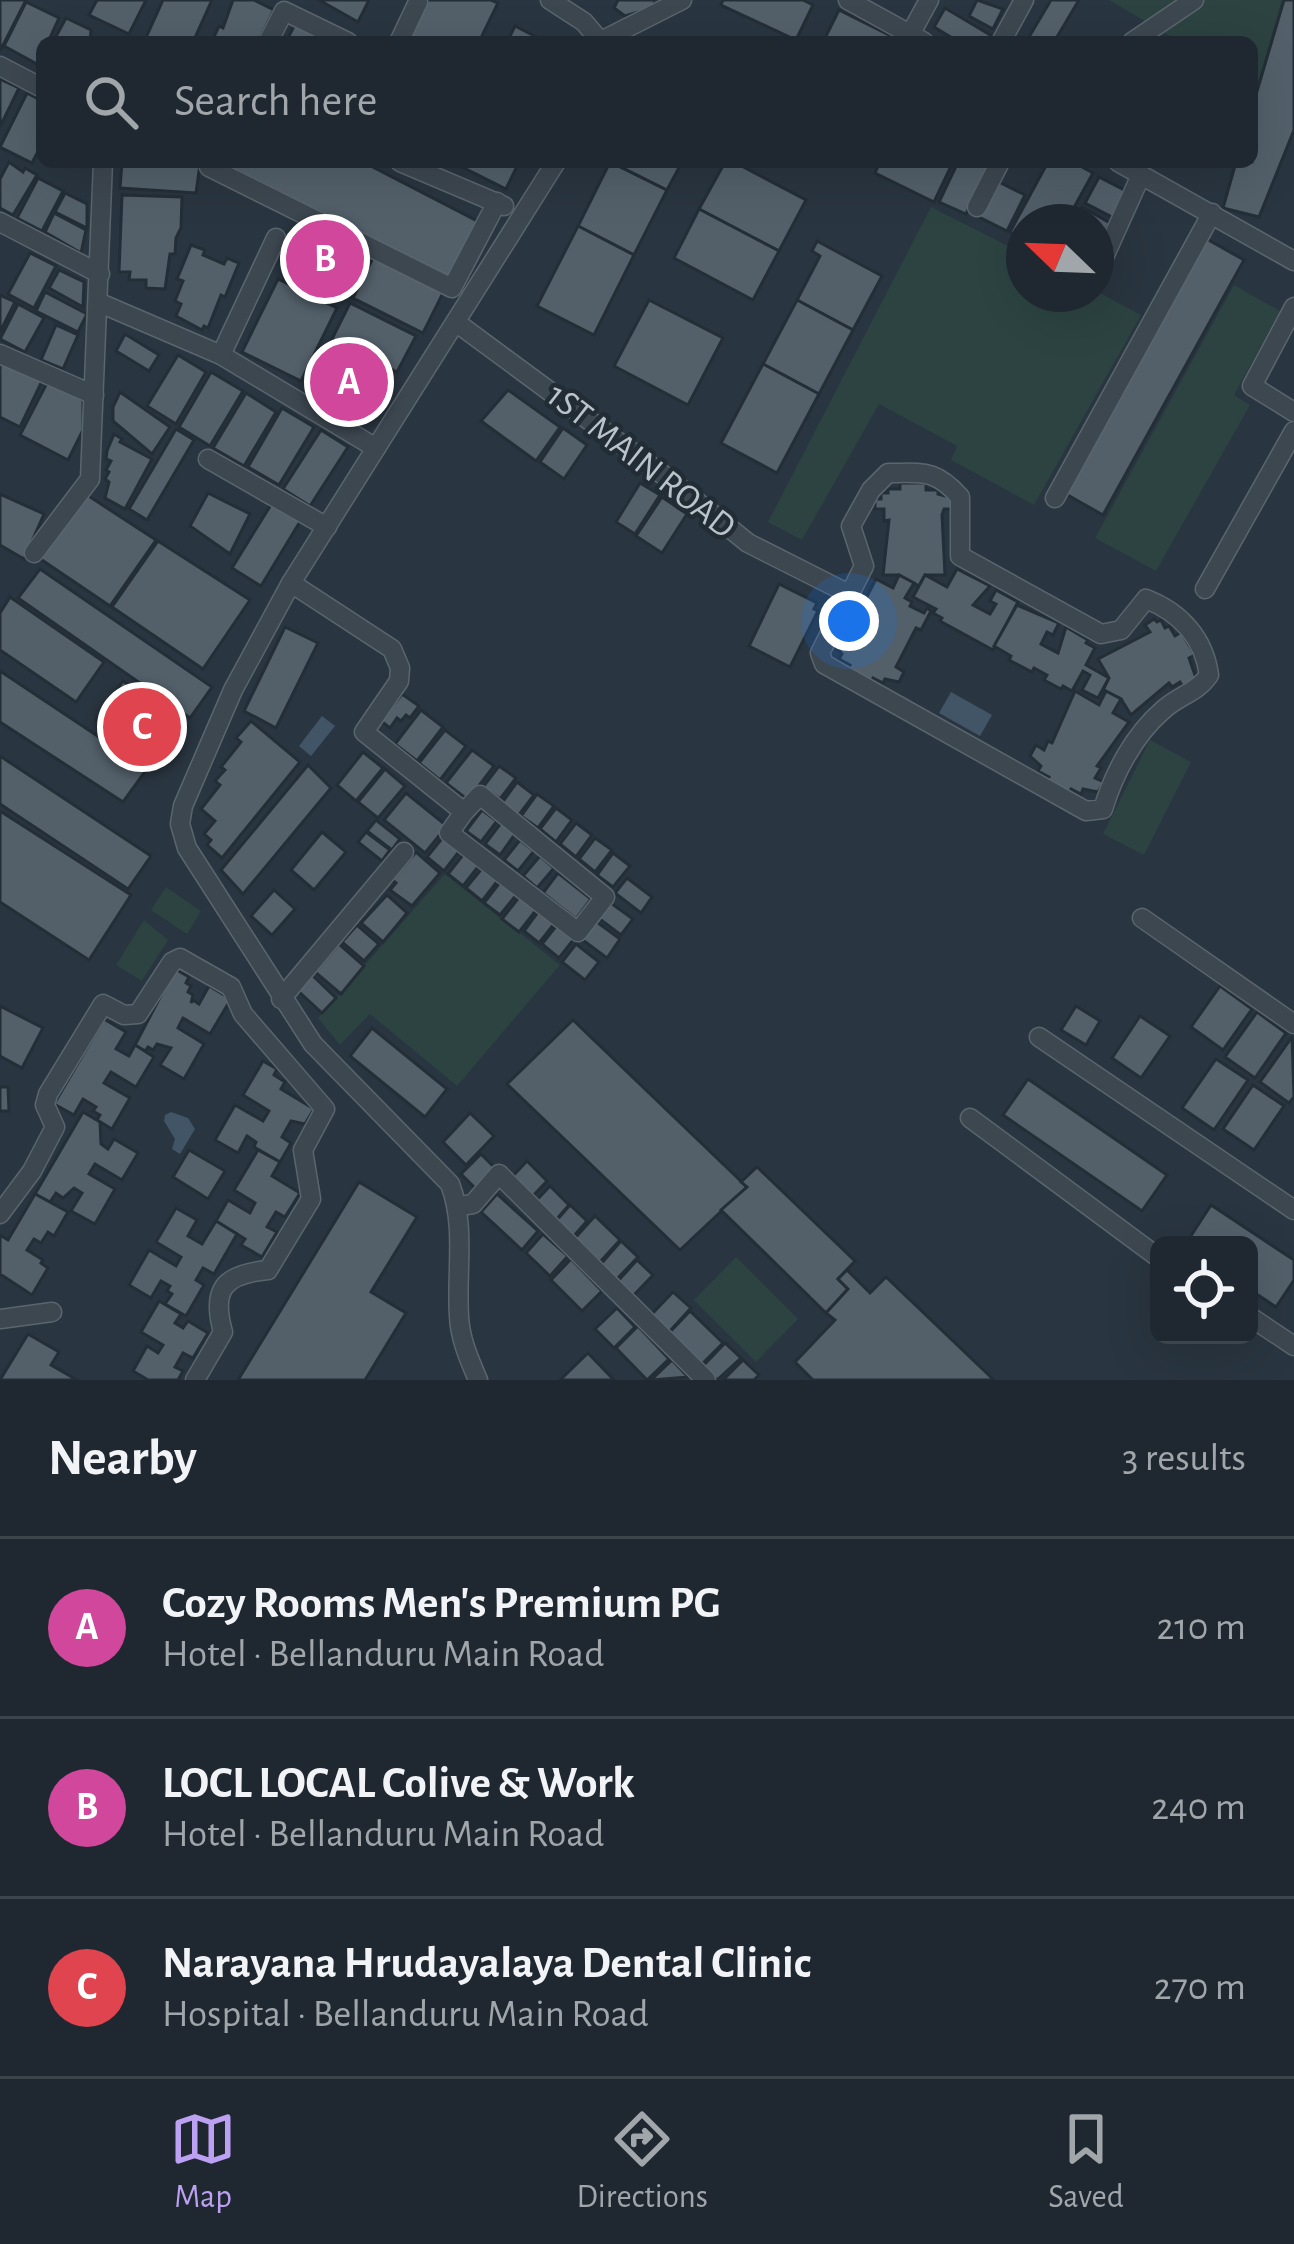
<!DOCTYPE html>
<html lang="en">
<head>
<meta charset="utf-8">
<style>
	body { margin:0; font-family:"Alegreya Sans",sans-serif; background:#273038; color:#f1f3f6 }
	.controls { position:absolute; right:36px; bottom:36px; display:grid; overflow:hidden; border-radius:18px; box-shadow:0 12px 48px #0002 }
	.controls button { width:108px; height:108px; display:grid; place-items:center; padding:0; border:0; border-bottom:3px solid #3c444c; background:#1f2830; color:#f1f3f6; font:60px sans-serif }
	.compass { position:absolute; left:1006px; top:204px; width:108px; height:108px; border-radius:50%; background:#1f2830; box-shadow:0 12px 48px #0002; rotate:293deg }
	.you { position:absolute; left:849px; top:621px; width:42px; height:42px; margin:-30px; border:9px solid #fff; border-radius:50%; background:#1a73e8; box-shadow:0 0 0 18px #1a73e833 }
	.badge { display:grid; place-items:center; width:78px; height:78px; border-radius:50%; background:#bca0f2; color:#fff; font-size:39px; font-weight:700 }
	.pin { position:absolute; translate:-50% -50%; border:6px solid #fff; box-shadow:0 3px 12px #0006 }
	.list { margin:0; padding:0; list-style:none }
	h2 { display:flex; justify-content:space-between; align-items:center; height:156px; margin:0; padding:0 48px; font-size:51px }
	h2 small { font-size:39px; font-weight:400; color:#a1a6ab }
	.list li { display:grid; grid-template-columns:78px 1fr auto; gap:36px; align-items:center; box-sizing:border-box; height:180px; padding:0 48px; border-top:3px solid #3c444c }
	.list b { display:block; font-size:45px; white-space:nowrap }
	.list p { margin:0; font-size:39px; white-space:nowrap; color:#a1a6ab }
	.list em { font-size:39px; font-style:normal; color:#a1a6ab }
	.icon { flex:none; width:66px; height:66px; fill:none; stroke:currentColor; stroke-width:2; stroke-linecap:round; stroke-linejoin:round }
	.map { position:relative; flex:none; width:1294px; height:1380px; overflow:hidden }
	.search { position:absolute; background:#1f2830; box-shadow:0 12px 48px #0002; left:36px; right:36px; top:36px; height:132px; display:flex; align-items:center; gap:30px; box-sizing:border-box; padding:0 42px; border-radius:18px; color:#a1a6ab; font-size:45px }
	.sheet { height:696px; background:#1f2830 }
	nav { display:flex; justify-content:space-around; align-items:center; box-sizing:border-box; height:168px; border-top:3px solid #3c444c; background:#1f2830; font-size:33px; color:#a1a6ab }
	nav a { display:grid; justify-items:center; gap:6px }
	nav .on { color:#bca0f2 }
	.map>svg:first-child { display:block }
</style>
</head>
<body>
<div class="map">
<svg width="1294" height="1380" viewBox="0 0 1294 1380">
	<rect width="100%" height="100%" fill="#293540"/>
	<!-- green -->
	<g fill="#2c4342">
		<polygon points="1109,0 1282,0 1252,104 1252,42 1180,42"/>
		<polygon points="931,207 1024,254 1024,294 1096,291 1141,315 1034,505 951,460 957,446 879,404 802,540 768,522"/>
		<polygon points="1234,285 1280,311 1234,395 1250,405 1156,571 1095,538"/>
		<polygon points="1150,740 1191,762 1144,855 1103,834"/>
		<polygon points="445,874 560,965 457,1086 370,1014 340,1045 318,1018"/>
		<polygon points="166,887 201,911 187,934 151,910"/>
		<polygon points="144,920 168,940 142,981 116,965"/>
		<polygon points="736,1257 798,1319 756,1362 694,1300"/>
	</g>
	<!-- water -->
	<g fill="#415567">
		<polygon points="951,692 992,715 980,736 939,713"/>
		<polygon points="322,716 335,726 311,756 299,746"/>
		<polygon points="171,1112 188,1118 195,1129 180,1154 172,1149 175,1139 164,1121 165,1115"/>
	</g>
	<!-- building -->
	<g fill="#53606a" stroke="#242e37" stroke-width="3">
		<polygon points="0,0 26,0 0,51"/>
		<polygon points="97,0 146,0 129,34 89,15"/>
		<polygon points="163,0 212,0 193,42 144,42"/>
		<polygon points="233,0 254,0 274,10 258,42 212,41 219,26 223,28"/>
		<polygon points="319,0 369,0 358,22"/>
		<polygon points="428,0 491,0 498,3 479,42 407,42"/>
		<polygon points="618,0 656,0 652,8 625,16 614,8"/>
		<polygon points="723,0 803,0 813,5 796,40 721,5"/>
		<polygon points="977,0 1003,9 993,29 969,16"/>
		<polygon points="1051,0 1079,0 1054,42 1026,42"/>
		<polygon points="1284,0 1294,0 1294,130 1259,217 1223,208 1236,162 1252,162 1252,108"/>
		<polygon points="26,2 59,18 48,42 42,42 37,64 4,46"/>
		<polygon points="945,8 997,39 996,42 959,42 934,27"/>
		<polygon points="839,10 903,42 823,42"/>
		<polygon points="66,18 91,30 90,42 53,42"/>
		<polygon points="296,22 334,42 286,42"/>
		<polygon points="515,26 546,42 507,42"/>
		<polygon points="0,79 19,88 0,127"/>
		<polygon points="27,93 42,101 42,144 32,163 0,147"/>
		<polygon points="9,162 23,172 25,168 37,175 13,215 0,208 0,179"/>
		<polygon points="122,162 200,164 196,193 120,188"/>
		<polygon points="232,162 363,162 481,223 450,283 229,168"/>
		<polygon points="452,162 519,162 506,189"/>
		<polygon points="610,162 667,190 634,255 578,226"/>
		<polygon points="611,162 682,162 667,190"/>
		<polygon points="725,162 734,162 806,200 779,251 699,209"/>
		<polygon points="880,162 953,162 934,202 875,173"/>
		<polygon points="958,162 991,162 966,214 939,202"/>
		<polygon points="1048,162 1073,162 1093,173 1066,222 1024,222 1024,240 1010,232"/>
		<polygon points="1099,177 1128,192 1114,218 1085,203"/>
		<polygon points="38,178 63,191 42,231 17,218"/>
		<polygon points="995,180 1025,195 1007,231 977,216"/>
		<polygon points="65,193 87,204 87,228 55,212"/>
		<polygon points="122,195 182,197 181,228 176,238 175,254 170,254 165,289 146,288 146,280 129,280 130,272 119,272"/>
		<polygon points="1082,207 1110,223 1096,248 1096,222 1074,222"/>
		<polygon points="699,209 779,251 753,300 674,258"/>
		<polygon points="54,213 86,230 81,253 45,232"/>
		<polygon points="299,222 370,256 351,297 280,262"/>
		<polygon points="578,226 634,255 594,335 537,306"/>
		<polygon points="1205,238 1244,260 1103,515 1064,493"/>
		<polygon points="817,241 882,276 853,330 797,300 820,256 812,251"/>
		<polygon points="191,245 205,250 203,255 224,264 227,258 239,263 225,297 221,295 208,328 204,326 202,330 176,316 181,304 175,301 183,281 177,279"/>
		<polygon points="30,253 56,266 34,308 8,294"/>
		<polygon points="373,258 443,293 423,333 353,298"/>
		<polygon points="59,270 84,282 83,307 49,288"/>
		<polygon points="278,279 337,308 301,381 242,352"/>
		<polygon points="45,292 87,314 78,332 36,311"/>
		<polygon points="0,295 15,302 0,332"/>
		<polygon points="649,300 723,338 688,405 614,366"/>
		<polygon points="797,300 853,330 819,394 763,364"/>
		<polygon points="350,303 416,336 397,372 332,339"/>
		<polygon points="18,304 44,318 25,352 0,339"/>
		<polygon points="56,325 78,335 63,369 41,360"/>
		<polygon points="125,334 159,355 149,371 116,351"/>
		<polygon points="331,345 390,376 367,419 309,388"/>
		<polygon points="178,355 206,372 176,424 147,406"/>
		<polygon points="0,360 43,379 20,427 0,417"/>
		<polygon points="763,364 819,394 777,473 721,443"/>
		<polygon points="211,372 243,391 210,446 179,427"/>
		<polygon points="48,381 83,400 83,430 68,460 20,435"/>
		<polygon points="508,390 560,427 536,461 481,421"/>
		<polygon points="120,392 170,427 152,454 113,421 113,407"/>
		<polygon points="246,393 276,412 244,466 213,448"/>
		<polygon points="282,408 314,427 279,485 248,467"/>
		<polygon points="563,428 587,445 564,479 540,462"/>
		<polygon points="176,429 194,440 147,520 129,509"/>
		<polygon points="321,430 348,447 310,506 283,489"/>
		<polygon points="114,434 122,439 120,442 152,459 125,509 105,498 109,482 105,479 109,472 106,470 111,461 106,459 107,451"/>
		<polygon points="640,483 660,495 635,534 616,522"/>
		<polygon points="900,483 926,483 926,490 938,490 938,494 953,498 953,509 944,509 942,515 945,575 925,575 919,586 899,575 883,575 889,520 884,521 884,509 875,509 875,499 881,499 881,493 888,493 888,489 900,489"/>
		<polygon points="84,493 156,540 110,606 39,558"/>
		<polygon points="208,493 250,514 230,554 190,526"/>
		<polygon points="0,494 44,514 24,559 0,545"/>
		<polygon points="662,497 687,514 662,553 636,536"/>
		<polygon points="272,503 301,520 261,586 232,568"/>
		<polygon points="158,541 250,600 203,669 112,607"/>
		<polygon points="40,569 212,687 190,718 18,598"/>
		<polygon points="957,569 990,586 973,605 990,614 996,604 990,601 996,590 1018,602 993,650 940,621 942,618 933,613 936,609 913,597 925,575 947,587"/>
		<polygon points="899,575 914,583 905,598 912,602 910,606 924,613 927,608 931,611 921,630 916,628 896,667 904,672 899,682 885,679 883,683 873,678 871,682 847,670 850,665 839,659 842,654 832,643 837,633 847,638 851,630 856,633 867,611 861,608 876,579 893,588"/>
		<polygon points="779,584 817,603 814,609 818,611 790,667 749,646"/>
		<polygon points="10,597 104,662 76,702 0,650 0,613"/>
		<polygon points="1017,605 1059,623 1053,635 1047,632 1041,644 1058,653 1066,627 1088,640 1086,643 1095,648 1086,665 1109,678 1098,698 1082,690 1090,675 1083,671 1072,691 1063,686 1061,689 1044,680 1047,675 1034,668 1032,672 1009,660 1011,656 994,646"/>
		<polygon points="1154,619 1157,622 1161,620 1165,628 1169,626 1175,636 1181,632 1195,655 1189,658 1196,678 1184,689 1180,682 1172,687 1169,683 1131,715 1121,699 1103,690 1109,678 1098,659 1150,632 1145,625"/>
		<polygon points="285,627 318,643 276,728 244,711"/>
		<polygon points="0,671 147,769 123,802 0,722"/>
		<polygon points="123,681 187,726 159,765 96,720"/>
		<polygon points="1075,691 1099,705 1106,691 1121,699 1113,713 1129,722 1097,766 1101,768 1095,778 1104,782 1098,792 1083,789 1081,794 1071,789 1068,794 1046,782 1049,777 1038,771 1041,766 1030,756 1036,745 1044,750 1048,741 1052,743"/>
		<polygon points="402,694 419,706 410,718 406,715 401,721 397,718 390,728 381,721"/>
		<polygon points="421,710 443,727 417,761 395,744"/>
		<polygon points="251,721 300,762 222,858 207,845 211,840 204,834 215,821 201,809 220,785 215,781 225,770 221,767 241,742 236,738"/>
		<polygon points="445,730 466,746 440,780 419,763"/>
		<polygon points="472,750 494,766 468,800 446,783"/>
		<polygon points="363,752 383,768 356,801 337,785"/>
		<polygon points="0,756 151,856 128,889 0,804"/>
		<polygon points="308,765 331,788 243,894 221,870"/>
		<polygon points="499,766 516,778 500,799 483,787"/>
		<polygon points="385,769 405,786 378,818 358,802"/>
		<polygon points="517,782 534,795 518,816 501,804"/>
		<polygon points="406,793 447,826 425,853 384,820"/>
		<polygon points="537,794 554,806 538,828 521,816"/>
		<polygon points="556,808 572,820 556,842 540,829"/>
		<polygon points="482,810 497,821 481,842 466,831"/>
		<polygon points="0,811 131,895 89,960 0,902"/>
		<polygon points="376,820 400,839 392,850 367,831"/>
		<polygon points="501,823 515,834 500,855 485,844"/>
		<polygon points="576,823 592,835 576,857 560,844"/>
		<polygon points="322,832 346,852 314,890 291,870"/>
		<polygon points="366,832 390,850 382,861 358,842"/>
		<polygon points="444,836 461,849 444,871 427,857"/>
		<polygon points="595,838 612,850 595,872 579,859"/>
		<polygon points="520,840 534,851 518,871 504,860"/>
		<polygon points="466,851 481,863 463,886 448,874"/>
		<polygon points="416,852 440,873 412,906 390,890 396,883 392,880"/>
		<polygon points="613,853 630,866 613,887 597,875"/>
		<polygon points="540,856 554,868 537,888 523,876"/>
		<polygon points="484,866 499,879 482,901 466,888"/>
		<polygon points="558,873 591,899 576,919 543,893"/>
		<polygon points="627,878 652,897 641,913 615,893"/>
		<polygon points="501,881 517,894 500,915 484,903"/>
		<polygon points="274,890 295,909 272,935 251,916"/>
		<polygon points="387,895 407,913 383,942 361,923"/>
		<polygon points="520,896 537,909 519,932 502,919"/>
		<polygon points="608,901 633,919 621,935 597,917"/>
		<polygon points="538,912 554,924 539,943 524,931"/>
		<polygon points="594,920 620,939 607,958 580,938"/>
		<polygon points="357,925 379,944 364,961 342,942"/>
		<polygon points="557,925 574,939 559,958 542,944"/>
		<polygon points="339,944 364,966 341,994 315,972"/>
		<polygon points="576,944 599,962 585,980 562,962"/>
		<polygon points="175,969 189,977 186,983 191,986 188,992 193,995 191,1003 193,1000 199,1004 209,986 231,999 210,1034 183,1018 178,1028 204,1044 184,1079 160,1065 171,1048 157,1044 153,1050 148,1047 145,1051 135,1045"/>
		<polygon points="312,975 336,998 322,1013 297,990"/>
		<polygon points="1220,986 1252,1009 1223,1050 1191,1027"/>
		<polygon points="0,1006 43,1028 22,1068 0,1056"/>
		<polygon points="1076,1006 1100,1021 1086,1045 1061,1030"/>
		<polygon points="1257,1012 1286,1033 1255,1078 1225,1057"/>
		<polygon points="1140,1016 1170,1036 1141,1078 1112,1058"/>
		<polygon points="104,1019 126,1032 116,1049 129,1056 135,1045 154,1057 136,1087 111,1072 104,1083 130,1098 112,1129 97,1120 100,1115 93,1111 96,1107 83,1099 74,1115 54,1104"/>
		<polygon points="573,1020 747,1187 680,1250 507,1084"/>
		<polygon points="372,1028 447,1089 425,1117 350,1056"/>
		<polygon points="1292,1037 1294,1097 1289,1103 1260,1082"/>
		<polygon points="1216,1059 1248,1080 1214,1130 1182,1108"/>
		<polygon points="263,1061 277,1069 274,1075 285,1082 281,1089 314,1109 305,1124 291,1121 282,1137 291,1143 280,1162 254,1147 256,1142 247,1136 238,1153 215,1140 235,1105 263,1121 269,1111 243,1095"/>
		<polygon points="1028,1079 1167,1175 1142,1211 1003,1115"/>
		<polygon points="1253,1085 1284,1106 1254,1150 1223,1129"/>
		<polygon points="0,1087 8,1087 9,1111 0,1111"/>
		<polygon points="83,1112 100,1122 101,1144 108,1149 114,1139 138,1153 122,1180 95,1164 89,1174 115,1189 95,1224 71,1211 82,1193 74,1188 63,1198 56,1193 50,1202 35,1194"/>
		<polygon points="470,1113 494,1136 466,1165 443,1142"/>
		<polygon points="189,1150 225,1171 208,1199 173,1177"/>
		<polygon points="258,1150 280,1162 272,1176 300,1193 285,1217 276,1212 267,1227 277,1232 262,1257 241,1245 245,1239 216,1221 228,1200 250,1213 255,1203 234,1190"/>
		<polygon points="481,1154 496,1169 476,1189 461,1174"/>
		<polygon points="527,1161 547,1181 530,1199 510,1179"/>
		<polygon points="757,1167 855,1261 838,1279 848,1289 826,1313 721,1210 747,1187 741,1182"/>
		<polygon points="359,1182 417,1217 371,1292 406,1313 365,1380 238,1380"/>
		<polygon points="550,1186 569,1205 555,1221 535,1202"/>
		<polygon points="35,1194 68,1212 54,1236 48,1232 41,1243 34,1239 27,1250 43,1260 41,1263 48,1268 32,1295 0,1274 0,1235 8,1240"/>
		<polygon points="497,1194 538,1231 522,1250 481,1212"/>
		<polygon points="570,1205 587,1221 573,1237 556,1221"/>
		<polygon points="1211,1205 1294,1260 1294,1280 1276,1307 1249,1289 1249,1245 1185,1245"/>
		<polygon points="176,1208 197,1220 188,1236 202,1244 216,1221 237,1234 214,1274 203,1268 196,1280 204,1285 186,1316 165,1304 172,1294 167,1291 170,1286 161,1281 151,1298 129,1285 149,1250 176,1266 181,1257 156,1242"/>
		<polygon points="595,1216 620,1240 600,1262 575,1238"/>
		<polygon points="543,1234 568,1256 550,1276 526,1253"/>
		<polygon points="621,1241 638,1257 616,1280 600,1265"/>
		<polygon points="571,1259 602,1291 582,1311 551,1280"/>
		<polygon points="637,1260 653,1275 633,1296 618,1281"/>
		<polygon points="847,1270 870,1293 886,1277 994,1380 813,1380 795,1362 835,1320 826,1313 848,1289 838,1279"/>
		<polygon points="673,1292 691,1308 669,1332 651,1315"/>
		<polygon points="159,1301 181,1314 175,1323 183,1328 188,1321 208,1333 193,1358 183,1353 175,1367 183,1371 178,1380 148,1380 133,1371 147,1346 158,1353 163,1345 141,1332"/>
		<polygon points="617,1308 635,1327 614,1348 595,1329"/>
		<polygon points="690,1311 723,1343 702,1364 669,1333"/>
		<polygon points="638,1326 669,1359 647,1380 616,1348"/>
		<polygon points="28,1334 59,1352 51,1365 77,1380 0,1380"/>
		<polygon points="725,1343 741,1358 717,1380 703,1366"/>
		<polygon points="588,1353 614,1380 560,1380"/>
		<polygon points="672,1360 688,1377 651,1380"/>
		<polygon points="743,1360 759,1375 754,1380 723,1380"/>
	</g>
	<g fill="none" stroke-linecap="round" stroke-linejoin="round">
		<defs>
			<g id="minor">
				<polyline points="550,0 584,22 601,42"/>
				<polyline points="848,0 924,42"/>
				<polyline points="911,33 929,0"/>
				<polyline points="601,41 682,0"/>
				<polyline points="268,42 284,11 348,42"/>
				<polyline points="399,42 418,2"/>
				<polyline points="1001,42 1024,0"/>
				<polyline points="1132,42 1194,0"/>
				<polyline points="0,66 42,88"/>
				<polyline points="211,162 209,167 452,288 497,202"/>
				<polyline points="400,162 504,206"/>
				<polyline points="1118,162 1294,261"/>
				<polyline points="977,207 1000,162"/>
				<polyline points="0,222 100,274"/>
				<polyline points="1100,266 1141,175"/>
				<polyline points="100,303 221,355 376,448"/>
				<polyline points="1294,307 1252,386 1294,412"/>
				<polyline points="457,323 670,480 748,543 851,595"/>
				<polyline points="0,354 94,395"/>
				<polyline points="221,355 276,238"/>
				<polyline points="208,459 327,527"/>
				<path d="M 888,473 C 923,473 935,469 960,497 L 960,556 L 1101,634 L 1121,630 L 1146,599 C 1180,612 1204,638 1209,675 C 1197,693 1179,695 1163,710 C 1134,735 1114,773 1103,809 L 1086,811 L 824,664 L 820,653 L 864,566 L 851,526 L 871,490 Z"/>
				<polyline points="1055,498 1212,213"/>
				<polyline points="34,553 90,479 103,162"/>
				<polyline points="291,583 392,649 400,668 399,681 364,732 464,812 449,833 578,932 605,897 480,795 464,812"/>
				<polyline points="1205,589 1294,431"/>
				<polyline points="1142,918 1294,1024"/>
				<polyline points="281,999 404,852"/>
				<polyline points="1039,1037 1294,1210"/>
				<polyline points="970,1118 1159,1258"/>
				<polyline points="459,1206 473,1204 499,1174 706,1380"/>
				<path d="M 0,1214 L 32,1171 L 55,1127 L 45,1105 L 48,1094 L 103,1004 L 124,1015 L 138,1014 L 172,962 L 180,958 L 231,987 L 243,1014 L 325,1109 L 303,1150 L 311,1199 L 268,1270 C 224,1274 211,1289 223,1332 L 195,1380"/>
				<polyline points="1249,1316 1294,1346"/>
				<polyline points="0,1319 52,1312"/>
				<path d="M 478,1380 C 469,1359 460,1339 459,1316 C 456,1272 466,1226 450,1184 L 313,1044 L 187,848 L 180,824 L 183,806 L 233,690 L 291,583 L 556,162"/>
			</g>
		</defs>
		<!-- minor casing -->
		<use href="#minor" stroke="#5b656d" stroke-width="21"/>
		<!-- minor -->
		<use href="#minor" stroke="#3d4750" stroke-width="18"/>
	</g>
	<g text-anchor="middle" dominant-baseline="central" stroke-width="9" stroke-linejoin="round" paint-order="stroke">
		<!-- street labels -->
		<g font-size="36" fill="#bac2ca" stroke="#222c35">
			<text transform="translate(641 461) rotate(38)">1ST MAIN ROAD</text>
		</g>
	</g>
</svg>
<div class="controls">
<button><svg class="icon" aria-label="locate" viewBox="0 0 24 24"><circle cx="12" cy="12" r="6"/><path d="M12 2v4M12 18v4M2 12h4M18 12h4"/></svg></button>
</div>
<svg class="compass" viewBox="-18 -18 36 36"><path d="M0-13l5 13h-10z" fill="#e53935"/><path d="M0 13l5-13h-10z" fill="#a1a6ab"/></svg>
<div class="you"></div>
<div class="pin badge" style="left:349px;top:382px;background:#d1479c">A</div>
<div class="pin badge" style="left:325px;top:259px;background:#d1479c">B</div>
<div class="pin badge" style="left:142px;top:727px;background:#e0444e">C</div>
<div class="search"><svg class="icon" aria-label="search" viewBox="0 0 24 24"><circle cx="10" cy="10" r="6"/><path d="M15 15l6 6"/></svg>Search here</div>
</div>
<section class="sheet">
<h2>Nearby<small>3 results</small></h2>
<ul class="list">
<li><span class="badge" style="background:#d1479c">A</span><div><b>Cozy Rooms Men's Premium PG</b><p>Hotel · Bellanduru Main Road</p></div><em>210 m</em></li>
<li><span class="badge" style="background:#d1479c">B</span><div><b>LOCL LOCAL Colive &amp; Work</b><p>Hotel · Bellanduru Main Road</p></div><em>240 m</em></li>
<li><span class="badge" style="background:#e0444e">C</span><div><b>Narayana Hrudayalaya Dental Clinic</b><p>Hospital · Bellanduru Main Road</p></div><em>270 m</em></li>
</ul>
</section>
<nav>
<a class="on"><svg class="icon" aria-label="map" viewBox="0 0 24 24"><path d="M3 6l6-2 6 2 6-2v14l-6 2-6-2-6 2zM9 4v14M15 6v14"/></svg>Map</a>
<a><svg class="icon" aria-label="directions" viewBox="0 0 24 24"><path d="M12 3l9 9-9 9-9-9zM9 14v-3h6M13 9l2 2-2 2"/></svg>Directions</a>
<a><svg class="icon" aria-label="saved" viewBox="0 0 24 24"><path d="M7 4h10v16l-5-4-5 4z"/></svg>Saved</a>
</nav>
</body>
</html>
